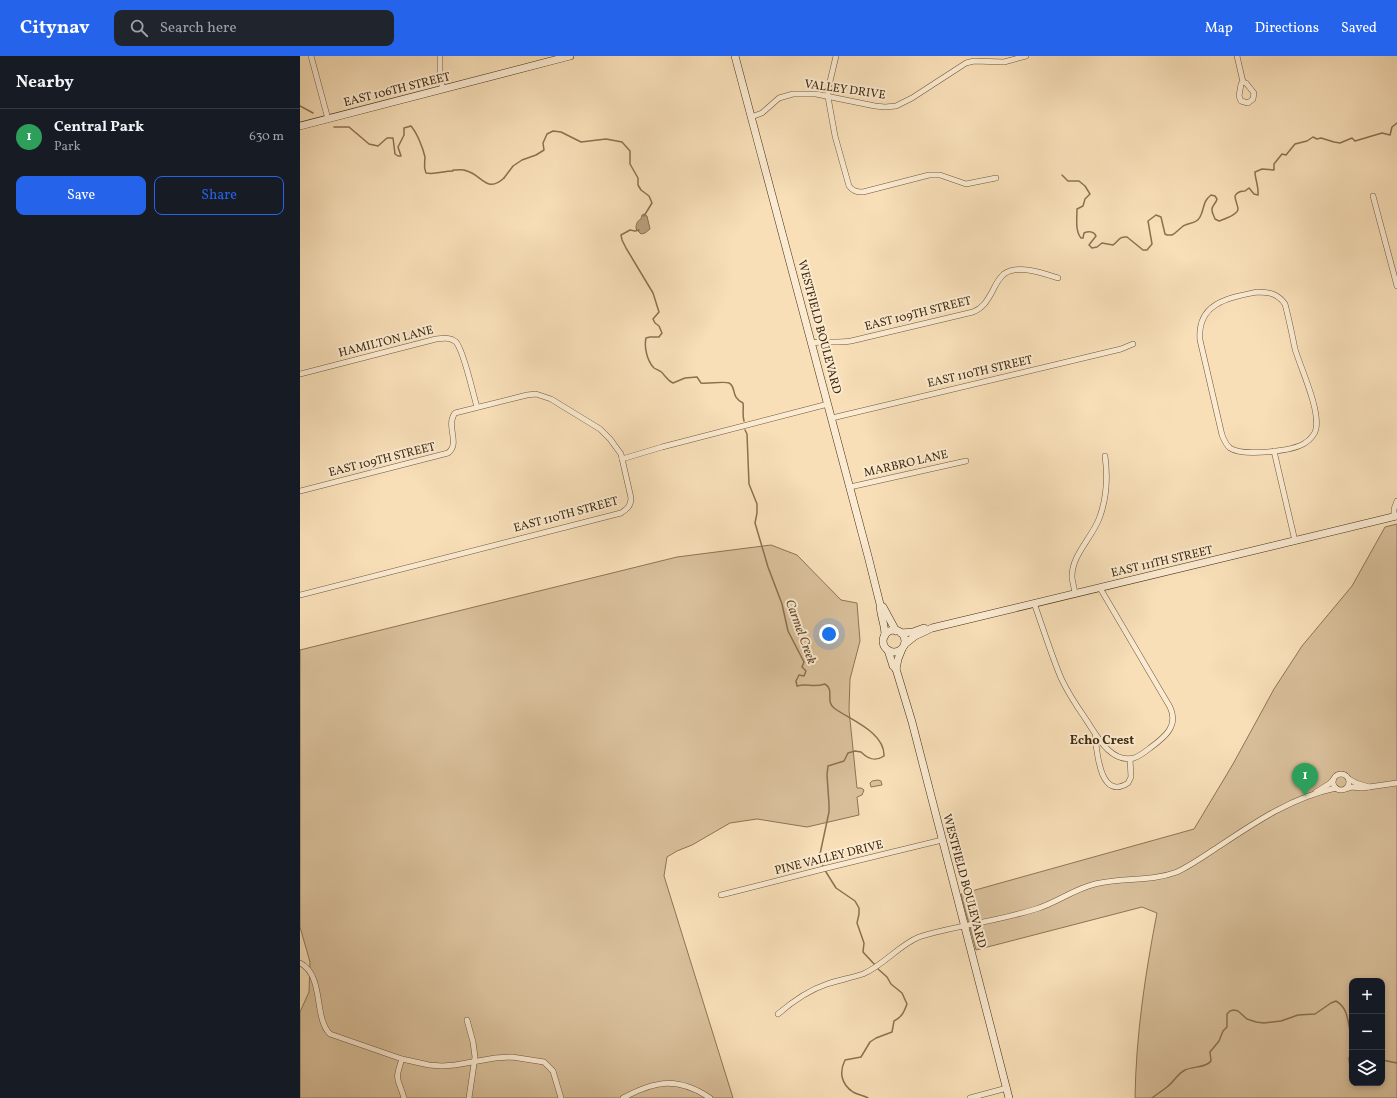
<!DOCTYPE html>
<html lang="en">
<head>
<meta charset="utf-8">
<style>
	body { margin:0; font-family:Vollkorn,serif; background:#20242c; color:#f1f3f6 }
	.controls { position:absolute; right:12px; bottom:12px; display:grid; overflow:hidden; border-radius:8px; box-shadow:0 2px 6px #0003 }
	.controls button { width:36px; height:36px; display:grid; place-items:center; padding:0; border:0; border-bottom:1px solid #363941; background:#171b24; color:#f1f3f6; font:20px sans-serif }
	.you { position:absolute; left:529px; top:578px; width:14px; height:14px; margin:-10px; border:3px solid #fff; border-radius:50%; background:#1a73e8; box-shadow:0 0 0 6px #1a73e833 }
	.badge { display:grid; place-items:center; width:26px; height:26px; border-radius:50%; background:#2563eb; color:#fff; font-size:13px; font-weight:700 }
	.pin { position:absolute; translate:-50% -33px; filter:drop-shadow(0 1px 2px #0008) }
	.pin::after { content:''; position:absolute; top:21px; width:14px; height:12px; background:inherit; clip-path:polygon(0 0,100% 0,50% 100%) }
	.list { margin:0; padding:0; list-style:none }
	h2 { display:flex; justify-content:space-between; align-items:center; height:52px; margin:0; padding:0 16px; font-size:17px }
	h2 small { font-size:13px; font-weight:400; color:#9ea1a6 }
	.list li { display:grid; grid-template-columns:26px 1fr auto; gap:12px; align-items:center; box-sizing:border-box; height:56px; padding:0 16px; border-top:1px solid #363941 }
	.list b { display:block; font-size:15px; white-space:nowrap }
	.list p { margin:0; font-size:13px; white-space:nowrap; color:#9ea1a6 }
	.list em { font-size:13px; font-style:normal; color:#9ea1a6 }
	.actions { display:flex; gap:8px; padding:12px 16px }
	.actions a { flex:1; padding:9px 0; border:1px solid #2563eb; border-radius:8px; text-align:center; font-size:14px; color:#2563eb }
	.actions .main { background:#2563eb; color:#fff }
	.icon { flex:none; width:22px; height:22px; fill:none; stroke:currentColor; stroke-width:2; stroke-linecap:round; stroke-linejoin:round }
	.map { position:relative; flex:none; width:1097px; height:1042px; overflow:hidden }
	header { display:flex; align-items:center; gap:24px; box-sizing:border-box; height:56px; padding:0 20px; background:#2563eb; color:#fff }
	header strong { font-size:19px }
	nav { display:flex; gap:22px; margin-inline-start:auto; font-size:14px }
	.search { width:280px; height:36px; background:#20242c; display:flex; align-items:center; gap:10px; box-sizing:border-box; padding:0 14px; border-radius:8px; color:#9ea1a6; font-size:15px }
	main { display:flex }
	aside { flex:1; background:#171b24 }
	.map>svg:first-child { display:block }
</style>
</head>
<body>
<header>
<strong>Citynav</strong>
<div class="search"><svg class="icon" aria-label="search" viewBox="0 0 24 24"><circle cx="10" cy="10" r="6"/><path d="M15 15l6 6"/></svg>Search here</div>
<nav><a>Map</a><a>Directions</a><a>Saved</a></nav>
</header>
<main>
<aside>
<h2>Nearby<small></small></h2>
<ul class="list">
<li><span class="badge" style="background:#2e9e5b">1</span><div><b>Central Park</b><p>Park</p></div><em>630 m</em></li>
</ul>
<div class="actions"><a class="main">Save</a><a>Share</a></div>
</aside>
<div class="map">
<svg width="1097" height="1042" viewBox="0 0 1097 1042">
	<rect width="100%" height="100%" fill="#f8dfb8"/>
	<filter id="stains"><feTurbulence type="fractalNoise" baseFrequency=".005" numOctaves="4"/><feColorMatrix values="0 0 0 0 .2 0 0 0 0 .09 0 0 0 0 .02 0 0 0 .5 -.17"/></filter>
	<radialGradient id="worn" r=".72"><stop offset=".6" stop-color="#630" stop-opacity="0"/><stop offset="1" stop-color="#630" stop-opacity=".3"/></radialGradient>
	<!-- green -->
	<g fill="#d9c09b" stroke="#8d7454" fill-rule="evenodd">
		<path d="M 1097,468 L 1097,1042 L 835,1042 C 836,979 845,919 857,857 L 842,851 L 676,894 L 661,838 L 894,773 L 933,708 L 974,633 L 1002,590 L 1052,530 L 1085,471 ZM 1052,925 L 1082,925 L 1082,1027 L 1052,1027 Z"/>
		<polygon points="471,489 497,499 541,544 557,547 560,585 550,623 549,654 557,732 561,732 564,734 562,739 557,741 559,759 507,771 457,763 430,767 392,789 377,795 367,801 364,820 433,1042 0,1042 0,956 9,936 10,906 0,871 0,594 377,501"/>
		<polygon points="578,724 581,725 582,729 571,731 570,727 572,725"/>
	</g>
	<!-- water -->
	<path fill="#baa17e" stroke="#8a7150" d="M 344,158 L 347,160 L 350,173 L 345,177 L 341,178 L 336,173 C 336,168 337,165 341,163 L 342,159 Z"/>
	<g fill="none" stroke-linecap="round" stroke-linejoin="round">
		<!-- stream -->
		<g stroke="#8a7150" stroke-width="1.5">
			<polyline points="0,50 13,57"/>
			<path d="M 34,71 L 49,71 L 69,88 L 78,90 L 87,82 L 93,82 L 95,98 L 98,100 L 101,100 L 98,91 L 104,79 L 104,72 L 111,70 C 117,77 123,92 125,101 C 125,107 123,110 126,117 C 135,119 143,115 153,115"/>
			<path d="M 153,114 C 157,114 163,113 167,115 C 182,119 187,138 204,122"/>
			<path d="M 762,119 L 768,125 L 779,125 L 785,130 L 790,138 L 785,143 L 783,150 L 777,153 C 777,162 775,175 781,182 L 783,182 L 784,177 C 788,175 794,175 796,180 L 789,189 L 792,192 L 797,191 L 802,187 L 813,189 C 818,186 819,180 827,181 L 843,194 L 847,194 L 852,188 L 848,165 L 856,159 L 861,161 L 865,178 L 867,179 L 872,179 C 876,177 878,174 882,171 C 887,166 896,169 900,161 C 905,152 902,146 911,139 L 915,140 L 917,143 C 916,148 911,150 912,154 C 912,157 914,160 915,163 L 919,165 C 924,163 938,159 938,153 C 938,150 935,144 935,140 C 937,136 940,135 945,135 L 949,132 L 954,138 L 958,139 C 959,131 955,123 955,116 L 962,113 L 974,114 L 974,108 L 982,98 L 986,99 L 995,88 L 1007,85 L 1013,81 L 1017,83 L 1021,82 L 1034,86 L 1040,87 L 1052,82 L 1055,85 L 1082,77 L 1090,79 L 1092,71 L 1097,67"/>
			<polyline points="204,122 213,110 222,104 236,99 244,94 243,87 247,78 253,75 261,76 281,86 306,83 322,86 330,95 330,108 338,122 338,129 341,134 349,140 352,147 344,160"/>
			<path d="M 339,174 L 335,175 L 330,174 L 321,179 L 322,184 L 326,192 L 353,237 L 359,256 L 353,263 L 355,267 L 359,270 L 362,277 L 359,281 L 350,281 L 346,282 C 344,291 347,305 354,312 C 357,314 362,315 364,319 C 368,323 368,325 373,327 L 385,322 L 397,321 L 401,327 C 408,328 424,325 429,327 C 437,331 430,341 443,347 C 444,353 442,358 444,365"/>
			<path d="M 445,374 L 447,378 L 449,428 L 457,448 L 457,457 L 455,467 L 468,511 L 482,548 L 488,575 L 504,606 L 502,611 L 506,615 L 504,620 L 499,619 L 496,625 L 497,630 C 508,627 512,632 525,628 C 535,634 525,645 534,652 C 550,664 585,676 584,700 C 575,706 568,703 561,696 L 555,695 L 548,697 L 544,705 L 528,710 L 527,719 L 529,748 L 529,756 L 520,798 L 521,806 L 526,816 L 536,832 L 555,845 L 559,852 L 559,858 L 557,867 L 564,887 L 563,896 L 575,909"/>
			<polyline points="1052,997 1049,1002 1050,1012 1052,1014"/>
			<polyline points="1082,1004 1097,1007"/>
			<path d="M 568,1042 C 563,1039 558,1039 553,1036 C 541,1028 539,1016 545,1004 L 561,1001 L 570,986 L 576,982 L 592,976 L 594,965 C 602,961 604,956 607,948 L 602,937 L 591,928 L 587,921 L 577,912"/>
			<path d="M 852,1042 C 857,1038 862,1035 867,1031 C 874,1026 877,1018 885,1014 C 893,1010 906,1012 911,1005 L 910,996 L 919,985 L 923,975 L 927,971 L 927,958 L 930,955 L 934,954 L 938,955 L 947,963 L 956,966 L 964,967 L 981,965 L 998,959 L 1015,958 L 1031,947 L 1036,945 C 1050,953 1047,969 1052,981"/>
		</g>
		<defs>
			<g id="street">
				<polyline points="11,0 28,63"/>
				<polyline points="140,0 140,22 143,33"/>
				<path d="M 536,0 L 528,34 L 528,41 L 535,80 L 549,130 C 553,135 556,136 563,136 L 629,119 L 640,119 L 666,128 L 696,122"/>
				<polyline points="937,0 943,26"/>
				<polygon points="943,26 946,27 954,37 953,43 948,47 941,45 939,40 941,28"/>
				<polyline points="451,61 462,57 479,42 493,38 516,38 575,50 585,51 596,50 612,42 666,7 674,5 704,6 726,0"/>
				<polyline points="1073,140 1097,230"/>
				<path d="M 957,236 C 970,236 978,238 985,248 C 989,263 992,278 995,293 C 1001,313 1020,353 1016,373 C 1015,378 1010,384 1005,387 C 993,395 943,401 930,392 C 926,389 924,384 922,379 L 900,284 C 897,247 928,242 957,236 Z"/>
				<path d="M 512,287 C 525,285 538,287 551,285 L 673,256 C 683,252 687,245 692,236 C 695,230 698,223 704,218 C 718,208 743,217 758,222"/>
				<path d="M 0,318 L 136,283 C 143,282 150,281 156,286 C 164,295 173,338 177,351"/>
				<polyline points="532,362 821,293 833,288"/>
				<polyline points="974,395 995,485"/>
				<polyline points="322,403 362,391 528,348"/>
				<polyline points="550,431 666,405"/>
				<path d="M 0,435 L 148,397 C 161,387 145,370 155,357 L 227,339 L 236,338 L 251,343 L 300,373 L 310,383 L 321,398 L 331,442 C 331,450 327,453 321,457 L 0,539"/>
				<polyline points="1094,461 1094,453 1097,445"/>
				<path d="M 775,537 C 774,532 773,527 772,522 C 771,500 791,483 799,463 C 807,442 808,422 805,400"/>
				<path d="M 734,547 C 743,572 751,598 761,622 C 768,637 776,649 785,662 C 796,678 810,708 834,702 C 840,700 845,696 850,692 C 865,681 879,670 870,651 L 800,532"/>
				<path d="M 795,680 C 797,696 800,745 828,727 L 831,721 L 830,703"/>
				<circle cx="1041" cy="726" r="8"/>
				<polyline points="1049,723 1056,727 1069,731"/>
				<polyline points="1046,733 1052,731 1062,732 1097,727"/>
				<polyline points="1016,736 1029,728 1033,724"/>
				<polyline points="421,839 527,812 642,784"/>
				<path d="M 0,907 C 25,920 13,961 30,978 L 102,1003 L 129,1009 L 142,1010 L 155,1009 L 195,1002 L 212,1001 L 244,1006 L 253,1015 L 261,1042"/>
				<path d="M 478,958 C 493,945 509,934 527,928 C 539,924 551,922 563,918 C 584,909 599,889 619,881 C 637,875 655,872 673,868 C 694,864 716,859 736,853 C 756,847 774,833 795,828 C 822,821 850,826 877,816 C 892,809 907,798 921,789 C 957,765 993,741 1036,732"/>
				<polyline points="167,964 173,986 175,1001 169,1042"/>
				<path d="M 102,1003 C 94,1026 98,1021 104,1042"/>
				<path d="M 323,1042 C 356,1024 378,1021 410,1042"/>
				<polyline points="670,1042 707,1032"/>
			</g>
			<g id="secondary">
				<path d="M 435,0 L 568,500 L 580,548 C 580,559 585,568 585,579"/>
				<polyline points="0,70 270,0"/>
				<polyline points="583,551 596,575"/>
				<circle cx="594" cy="585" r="11"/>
				<polyline points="601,577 613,576 624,572"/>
				<polyline points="605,588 615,580 632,572 1097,460"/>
				<polyline points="588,594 593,610 596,613 612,666 709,1042"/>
				<polyline points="596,613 598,603 602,593"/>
			</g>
		</defs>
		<!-- street casing -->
		<use href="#street" stroke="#6f5637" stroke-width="6"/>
		<!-- secondary casing -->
		<use href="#secondary" stroke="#41290c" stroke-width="8"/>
		<!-- street -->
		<use href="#street" stroke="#faead1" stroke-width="5"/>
		<!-- secondary -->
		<use href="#secondary" stroke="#faead1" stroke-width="7"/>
	</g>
	<g text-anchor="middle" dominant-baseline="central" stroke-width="4" stroke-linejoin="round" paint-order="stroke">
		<!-- street labels -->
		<g font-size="12" fill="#41290c" stroke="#faead1">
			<text transform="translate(97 34) rotate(-14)">EAST 106TH STREET</text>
			<text transform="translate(545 34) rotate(8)">VALLEY DRIVE</text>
			<text transform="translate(618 258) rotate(-14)">EAST 109TH STREET</text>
			<text transform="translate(519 271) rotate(75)">WESTFIELD BOULEVARD</text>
			<text transform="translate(86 286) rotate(-14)">HAMILTON LANE</text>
			<text transform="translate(680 316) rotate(-13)">EAST 110TH STREET</text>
			<text transform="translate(82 404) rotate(-14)">EAST 109TH STREET</text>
			<text transform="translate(606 408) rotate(-13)">MARBRO LANE</text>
			<text transform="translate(266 459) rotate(-15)">EAST 110TH STREET</text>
			<text transform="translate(862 506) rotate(-13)">EAST 111TH STREET</text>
			<text transform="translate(529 802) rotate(-14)">PINE VALLEY DRIVE</text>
			<text transform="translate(664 825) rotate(75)">WESTFIELD BOULEVARD</text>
		</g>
		<!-- water labels -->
		<g font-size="13" font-style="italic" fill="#654d2e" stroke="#faead1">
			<text transform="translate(500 576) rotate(70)">Carmel Creek</text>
		</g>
		<!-- neighbourhood labels -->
		<g font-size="13" font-weight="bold" fill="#41290c" stroke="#faead1">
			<text x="802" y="685">Echo Crest</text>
		</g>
	</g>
	<rect width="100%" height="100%" filter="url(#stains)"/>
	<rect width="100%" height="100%" fill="url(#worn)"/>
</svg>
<div class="controls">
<button>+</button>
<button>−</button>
<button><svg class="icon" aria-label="layers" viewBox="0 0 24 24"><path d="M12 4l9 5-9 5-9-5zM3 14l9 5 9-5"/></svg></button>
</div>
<div class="you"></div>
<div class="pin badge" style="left:1005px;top:740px;background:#2e9e5b">1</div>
</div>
</main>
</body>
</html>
